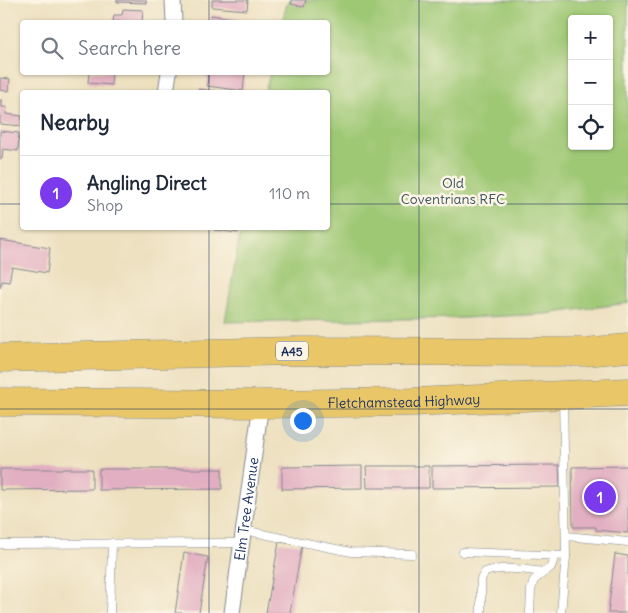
<!DOCTYPE html>
<html lang="en">
<head>
<meta charset="utf-8">
<style>
	body { margin:0; font-family:Delius,sans-serif; background:#f6f6f7; color:#1f2937 }
	.controls { position:absolute; right:15px; top:15px; display:grid; overflow:hidden; border-radius:5px; box-shadow:0 1px 4px #0004 }
	.controls button { width:45px; height:45px; display:grid; place-items:center; padding:0; border:0; border-bottom:1px solid #e0e1e3; background:#fff; color:#1f2937; font:25px sans-serif }
	.you { position:absolute; left:302px; top:420px; width:18px; height:18px; margin:-12px; border:4px solid #fff; border-radius:50%; background:#1a73e8; box-shadow:0 0 0 8px #1a73e833 }
	.badge { display:grid; place-items:center; width:32px; height:32px; border-radius:50%; background:#7c3aed; color:#fff; font-size:16px; font-weight:700 }
	.pin { position:absolute; translate:-50% -50%; border:2px solid #fff; box-shadow:0 1px 5px #0006 }
	.list { margin:0; padding:0; list-style:none }
	h2 { display:flex; justify-content:space-between; align-items:center; height:65px; margin:0; padding:0 20px; font-size:21px }
	h2 small { font-size:16px; font-weight:400; color:#747a83 }
	.list li { display:grid; grid-template-columns:32px 1fr auto; gap:15px; align-items:center; box-sizing:border-box; height:75px; padding:0 20px; border-top:1px solid #e0e1e3 }
	.list b { display:block; font-size:19px; white-space:nowrap }
	.list p { margin:0; font-size:16px; white-space:nowrap; color:#747a83 }
	.list em { font-size:16px; font-style:normal; color:#747a83 }
	.icon { flex:none; width:28px; height:28px; fill:none; stroke:currentColor; stroke-width:2; stroke-linecap:round; stroke-linejoin:round }
	.map { position:relative; flex:none; width:628px; height:613px; overflow:hidden }
	.search { position:absolute; background:#fff; box-shadow:0 1px 4px #0004; left:20px; top:20px; width:310px; height:55px; display:flex; align-items:center; gap:12px; box-sizing:border-box; padding:0 18px; border-radius:5px; color:#747a83; font-size:19px }
	.panel { position:absolute; background:#fff; box-shadow:0 1px 4px #0004; left:20px; top:90px; width:310px; height:140px; border-radius:5px }
	.map>svg:first-child { display:block }
</style>
</head>
<body>
<div class="map">
<svg width="628" height="613" viewBox="0 0 628 613">
	<rect width="100%" height="100%" fill="#fcf5e5"/>
	<filter id="ink" filterUnits="userSpaceOnUse"><feTurbulence type="fractalNoise" baseFrequency=".02" numOctaves="2"/><feDisplacementMap in="SourceGraphic" scale="10" xChannelSelector="R" yChannelSelector="G"/><feConvolveMatrix kernelMatrix="1 2 1 2 8 2 1 2 1" color-interpolation-filters="sRGB"/></filter>
	<filter id="wash" filterUnits="userSpaceOnUse"><feTurbulence type="fractalNoise" baseFrequency=".0096" numOctaves="4" result="noise"/><feDisplacementMap in="SourceGraphic" scale="20" xChannelSelector="R" yChannelSelector="G"/><feGaussianBlur stdDeviation="1.12" result="paint"/><feColorMatrix in="noise" values="0 0 0 0 0 0 0 0 0 0 0 0 0 0 0 0 0 1.4 0 .05"/><feComposite in="paint" operator="in"/></filter>
	<g filter="url(#wash)">
		<rect width="100%" height="100%" fill="#ede0bf"/>
		<!-- green -->
		<path fill="#9fc874" stroke="#5d7c69" fill-rule="evenodd" d="M 288,0 L 628,0 L 628,303 L 545,314 L 464,318 L 225,322 L 241,228 L 328,228 L 328,92 L 265,92 L 270,73 L 328,72 L 328,22 L 282,22 ZM 572,19 L 609,19 L 609,146 L 572,146 Z"/>
		<g id="blocks">
			<!-- building -->
			<g fill="#e2aec1">
				<polygon points="117,0 146,0 146,3 117,2"/>
				<polygon points="212,0 248,0 247,10 212,7"/>
				<polygon points="292,0 306,0 304,7 291,4"/>
				<polygon points="123,9 143,10 142,22 113,22 114,15 122,15"/>
				<polygon points="211,15 245,20 244,22 210,22"/>
				<polygon points="89,72 112,72 111,85 88,83"/>
				<polygon points="202,72 245,72 243,91 207,86 208,75 202,74"/>
				<polygon points="0,78 10,79 9,91 0,90"/>
				<polygon points="198,89 216,91 215,92 198,92"/>
				<polygon points="0,100 2,100 2,107 7,107 6,114 22,116 22,126 0,124"/>
				<polygon points="0,131 19,133 18,151 3,149 2,159 0,159"/>
				<polygon points="214,228 239,228 238,233 214,230"/>
				<polygon points="0,240 50,248 47,273 12,267 9,282 2,281 0,288"/>
				<polygon points="559,465 560,487 432,488 432,466"/>
				<polygon points="362,466 362,488 282,489 282,467"/>
				<polygon points="366,466 429,466 429,488 367,488"/>
				<polygon points="628,466 628,533 596,530 596,527 573,527 572,467"/>
				<polygon points="0,469 92,469 92,489 0,490"/>
				<polygon points="99,469 222,469 222,489 99,490"/>
				<polygon points="279,542 302,545 290,613 266,613"/>
				<polygon points="184,553 208,557 199,613 175,613"/>
				<polygon points="615,554 628,556 628,613 608,613"/>
			</g>
		</g>
	</g>
	<g filter="url(#ink)">
		<use href="#blocks" fill-opacity="0" stroke="#84888e" stroke-width="1"/>
		<g fill="none" stroke-linecap="round" stroke-linejoin="round">
			<defs>
				<g id="lane">
					<polyline points="243,530 351,552 412,554"/>
					<polyline points="566,536 628,542"/>
					<polyline points="0,544 241,543"/>
					<polyline points="463,552 566,556"/>
					<polyline points="110,613 112,543"/>
					<path d="M 481,613 L 481,579 L 485,572 C 503,566 525,570 544,572"/>
					<polyline points="530,613 531,590 534,580 551,567 555,556"/>
					<polyline points="561,613 566,556 563,398"/>
				</g>
				<g id="street">
					<polyline points="173,0 174,22"/>
					<polyline points="166,92 169,72"/>
					<path id="s1" d="M 232,613 L 261,404"/>
				</g>
				<g id="highway">
					<polyline points="0,358 295,351 584,352 628,348"/>
					<path id="s2" d="M 0,402 L 261,404 L 414,402 L 628,392"/>
				</g>
			</defs>
			<!-- lane casing -->
			<use href="#lane" stroke="#84888e" stroke-width="9"/>
			<!-- street casing -->
			<use href="#street" stroke="#84888e" stroke-width="17"/>
			<!-- highway casing -->
			<use href="#highway" stroke="#84888e" stroke-width="29"/>
			<!-- lane -->
			<use href="#lane" stroke="#fff" stroke-width="8"/>
			<!-- street -->
			<use href="#street" stroke="#fff" stroke-width="15"/>
			<!-- highway -->
			<use href="#highway" stroke="#e9c769" stroke-width="28"/>
		</g>
	</g>
	<!-- grid -->
	<path fill="none" stroke="#1b2f5e" stroke-width="1" stroke-opacity="0.55" d="M 209,0 L 209,22M 419,0 L 419,613M 209,72 L 209,92M 0,204 L 22,204M 328,204 L 628,204M 209,228 L 209,613M 0,409 L 628,409"/>
	<g text-anchor="middle" dominant-baseline="central" stroke-width="5" stroke-linejoin="round" paint-order="stroke">
		<!-- shield labels -->
		<rect fill="#fcf5e5" stroke="#5e6a86" stroke-width="1" x="276" y="341.5" width="32" height="19" rx="4"/>
		<g font-size="12" font-weight="bold" fill="#1b2f5e">
			<text x="292" y="351">A45</text>
		</g>
		<!-- park labels -->
		<g font-size="14" fill="#3c5564" stroke="#fcf5e5">
			<text x="453" y="183">Old<tspan x="453" dy="16">Coventrians RFC</tspan></text>
		</g>
		<!-- street labels -->
		<g font-size="14" fill="#1b2f5e" stroke="#fcf5e5">
			<text stroke="none"><textPath href="#s2" startOffset="404">Fletchamstead Highway</textPath></text>
			<text stroke="none"><textPath href="#s1" startOffset="105">Elm Tree Avenue</textPath></text>
		</g>
	</g>
</svg>
<div class="controls">
<button>+</button>
<button>−</button>
<button><svg class="icon" aria-label="locate" viewBox="0 0 24 24"><circle cx="12" cy="12" r="6"/><path d="M12 2v4M12 18v4M2 12h4M18 12h4"/></svg></button>
</div>
<div class="you"></div>
<div class="pin badge" style="left:600px;top:497px">1</div>
<div class="search"><svg class="icon" aria-label="search" viewBox="0 0 24 24"><circle cx="10" cy="10" r="6"/><path d="M15 15l6 6"/></svg>Search here</div>
<section class="panel">
<h2>Nearby<small></small></h2>
<ul class="list">
<li><span class="badge">1</span><div><b>Angling Direct</b><p>Shop</p></div><em>110 m</em></li>
</ul>
</section>
</div>
</body>
</html>
